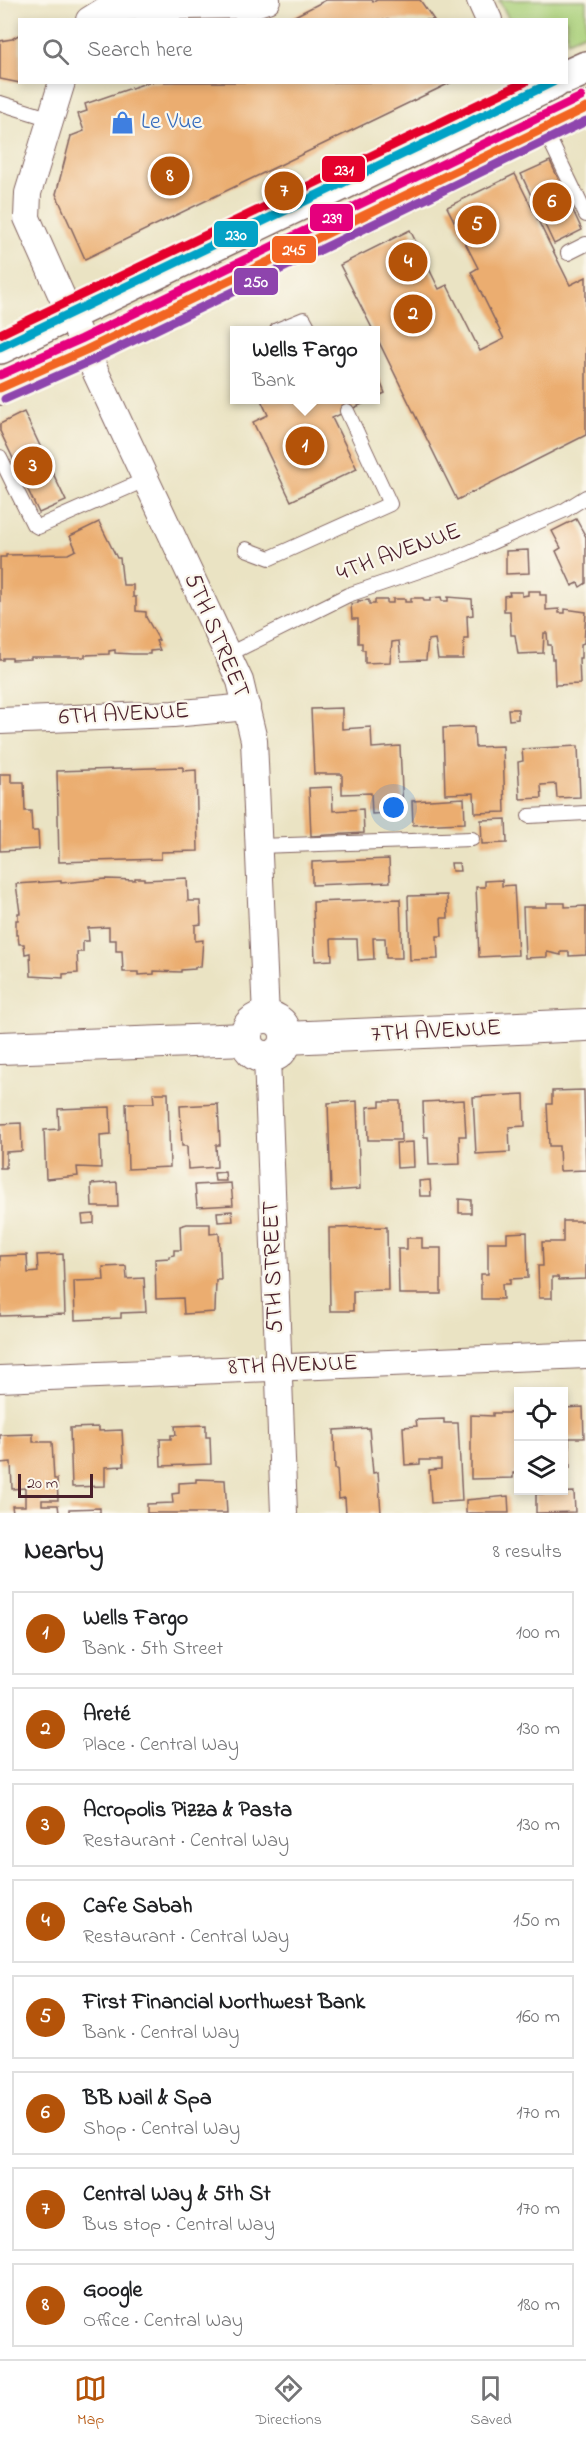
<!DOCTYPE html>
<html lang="en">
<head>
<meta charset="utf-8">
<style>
	body { margin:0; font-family:"Indie Flower",sans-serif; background:#f6f6f6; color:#202124 }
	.controls { position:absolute; right:18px; bottom:18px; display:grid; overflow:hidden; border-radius:0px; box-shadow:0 3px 9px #0003 }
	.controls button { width:54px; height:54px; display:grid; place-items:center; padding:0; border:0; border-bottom:2px solid #e0e0e0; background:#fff; color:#202124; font:30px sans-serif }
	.scale { position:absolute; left:18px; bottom:15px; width:75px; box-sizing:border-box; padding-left:6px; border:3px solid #4a1f2b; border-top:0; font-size:16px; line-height:21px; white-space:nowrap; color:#4a1f2b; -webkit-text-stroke:4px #fbf7ec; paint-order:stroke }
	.you { position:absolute; left:394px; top:808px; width:21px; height:21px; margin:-15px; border:4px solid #fff; border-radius:50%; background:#1a73e8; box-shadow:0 0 0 9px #1a73e833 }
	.badge { display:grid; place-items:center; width:39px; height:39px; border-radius:50%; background:#b45309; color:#fff; font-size:20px; font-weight:700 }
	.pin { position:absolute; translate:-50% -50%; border:3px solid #fff; box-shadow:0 2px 6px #0006 }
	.popup { position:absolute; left:230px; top:326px; width:150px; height:78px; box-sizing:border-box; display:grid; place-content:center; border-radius:0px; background:#fff; filter:drop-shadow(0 2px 4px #0005); font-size:20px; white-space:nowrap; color:#757577 }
	.popup b { font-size:22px; color:#202124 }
	.popup::after { content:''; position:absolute; left:50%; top:100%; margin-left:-12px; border:12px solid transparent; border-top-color:#fff }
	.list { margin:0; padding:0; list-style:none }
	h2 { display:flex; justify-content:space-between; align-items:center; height:78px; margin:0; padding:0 24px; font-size:26px }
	h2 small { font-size:20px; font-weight:400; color:#757577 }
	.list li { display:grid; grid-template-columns:39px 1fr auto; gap:18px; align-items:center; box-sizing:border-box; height:84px; margin:0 12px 12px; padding:0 12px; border:2px solid #e0e0e0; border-radius:0px }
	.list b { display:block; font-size:22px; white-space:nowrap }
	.list p { margin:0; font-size:20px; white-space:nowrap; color:#757577 }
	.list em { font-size:20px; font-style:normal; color:#757577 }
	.icon { flex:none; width:33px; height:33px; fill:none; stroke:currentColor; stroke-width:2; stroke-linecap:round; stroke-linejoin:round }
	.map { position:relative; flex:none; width:586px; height:1513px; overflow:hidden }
	.search { position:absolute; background:#fff; box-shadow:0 3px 9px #0003; left:18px; right:18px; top:18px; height:66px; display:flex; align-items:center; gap:15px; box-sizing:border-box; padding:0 21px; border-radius:0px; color:#757577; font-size:22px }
	.sheet { height:846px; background:#fff }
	nav { display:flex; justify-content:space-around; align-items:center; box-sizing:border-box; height:84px; border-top:2px solid #e0e0e0; background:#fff; font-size:16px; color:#757577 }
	nav a { display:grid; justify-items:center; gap:3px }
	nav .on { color:#b45309 }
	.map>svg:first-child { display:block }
</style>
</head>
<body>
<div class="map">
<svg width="586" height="1513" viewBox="0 0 586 1513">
	<rect width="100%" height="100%" fill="#fbf7ec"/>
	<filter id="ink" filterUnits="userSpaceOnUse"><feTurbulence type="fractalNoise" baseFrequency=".0167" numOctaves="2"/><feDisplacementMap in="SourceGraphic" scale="12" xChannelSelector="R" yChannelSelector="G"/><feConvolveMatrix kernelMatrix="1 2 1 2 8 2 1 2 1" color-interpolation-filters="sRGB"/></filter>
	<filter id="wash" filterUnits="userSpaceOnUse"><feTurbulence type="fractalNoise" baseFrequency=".008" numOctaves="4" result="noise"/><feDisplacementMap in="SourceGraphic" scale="24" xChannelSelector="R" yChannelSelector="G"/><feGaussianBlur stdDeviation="1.35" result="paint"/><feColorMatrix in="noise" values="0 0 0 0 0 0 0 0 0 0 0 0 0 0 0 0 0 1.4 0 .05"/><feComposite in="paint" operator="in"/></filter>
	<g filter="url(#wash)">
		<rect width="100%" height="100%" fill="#eae3c3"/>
		<!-- green -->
		<polygon fill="#aad07a" stroke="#7a7852" stroke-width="1.5" points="499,0 586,0 586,33 567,41 566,20 509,19"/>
		<g id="blocks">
			<!-- building -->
			<g fill="#ebad70">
				<polygon points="326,0 372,0 373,2 377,0 420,0 434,20 287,20"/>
				<polygon points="20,34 20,83 0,79 0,41 12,39"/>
				<polygon points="149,82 452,82 85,259 56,194 71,136 84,131 78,114 87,111 85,104"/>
				<polygon points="550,161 582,230 554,244 521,174"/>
				<polygon points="515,174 570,285 586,277 586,435 457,500 376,336 376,330 373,330 340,265 410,230 439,289 447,285 480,351 504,339 471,272 478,268 447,207"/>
				<polygon points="376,372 385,393 376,397"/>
				<polygon points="261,400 371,400 332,418 357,469 291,501 253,422 268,415"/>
				<polygon points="24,412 66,501 39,513 0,431 0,424"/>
				<polygon points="576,519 586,537 586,583 580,587 578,583 572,586 556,551 561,548 552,531"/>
				<polygon points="99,522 117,558 120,558 123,585 133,585 133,597 136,597 136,611 146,612 146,617 159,640 156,641 160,650 150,651 150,654 133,654 115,653 115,650 109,651 109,654 85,655 85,657 31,657 31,659 12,660 12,658 3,658 3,660 0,660 0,557 6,557 6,555 68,554 76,550 70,536"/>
				<polygon points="528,550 529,573 506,574 506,551"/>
				<polygon points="528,591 540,591 540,595 546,595 546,610 559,609 559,613 565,613 565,609 586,612 584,643 581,644 581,658 579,658 580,684 555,685 554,659 552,659 551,645 548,645 547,633 544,633 543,653 518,654 515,635 511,635 510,611 504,611 504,596 510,595 509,592 522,592 522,596 528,595"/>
				<polygon points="441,597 442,601 448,601 448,597 472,599 473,615 467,616 468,639 464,639 463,659 438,659 435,639 428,640 426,660 401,661 399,641 392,642 390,662 365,663 365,650 362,650 362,643 358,643 358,619 352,619 351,604 358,603 358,601 369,600 369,604 375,604 375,600 387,600 387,603 393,603 393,599 405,599 405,602 411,602 411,598 423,598 424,601 430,601 430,598"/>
				<polygon points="342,708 342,729 371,727 372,748 400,746 403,812 372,814 371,793 342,794 342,774 314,774 311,709"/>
				<polygon points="508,709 518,709 518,719 509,720"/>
				<polygon points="474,727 475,747 503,746 505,812 475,813 474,793 445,794 443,728"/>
				<polygon points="578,746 580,797 557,798 556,784 541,785 542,798 520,799 518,762 523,761 522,749"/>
				<polygon points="183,767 183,771 196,770 198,851 161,852 161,859 59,862 57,771"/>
				<polygon points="0,774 11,774 11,782 24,782 25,811 31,811 32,831 38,831 39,849 0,851"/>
				<polygon points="332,787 333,811 363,809 364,833 311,836 309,788"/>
				<polygon points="464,798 465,823 413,825 412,801"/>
				<polygon points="506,819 507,843 482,844 481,820"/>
				<polygon points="389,859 390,882 312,885 312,862"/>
				<polygon points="451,863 459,863 460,871 452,871"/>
				<polygon points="135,878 144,878 144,880 187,878 188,901 200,901 201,924 195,925 195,941 203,940 201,967 195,967 195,969 181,970 181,972 154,971 154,974 138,975 138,972 123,972 122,951 116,951 116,940 109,940 109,927 88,928 89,941 83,941 83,952 77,952 78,973 63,974 63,978 31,976 30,953 25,954 24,944 19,944 18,935 16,935 16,920 18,920 18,913 20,913 16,884 61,881 61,883 106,879 135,880"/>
				<polygon points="502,880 502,886 514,885 518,955 479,957 476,887 485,887 485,881"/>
				<polygon points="447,895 448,918 441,918 442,936 437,936 438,959 410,960 408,896"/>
				<polygon points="400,899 402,958 386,958 385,938 373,938 374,959 358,960 357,939 331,939 332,960 315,961 313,902"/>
				<polygon points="547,903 565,903 565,907 586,906 586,955 569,956 569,952 561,952 561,955 547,952 547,957 525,958 523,907 547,907"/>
				<polygon points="584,1090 586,1170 560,1171 559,1146 549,1146 547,1104 552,1104 552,1091"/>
				<polygon points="153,1093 168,1093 170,1167 128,1169 126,1103 154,1103"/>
				<polygon points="524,1094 525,1126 509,1127 510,1152 476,1154 473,1097"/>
				<polygon points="464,1100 466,1136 459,1136 460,1164 429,1165 428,1137 424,1137 423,1102"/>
				<polygon points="357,1101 360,1189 331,1191 328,1103"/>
				<polygon points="380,1101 400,1101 401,1140 368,1140 367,1107 380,1106"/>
				<polygon points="218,1104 220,1145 216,1145 217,1167 188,1169 187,1146 182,1146 180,1106"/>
				<polygon points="110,1107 111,1134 100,1135 101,1168 77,1167 78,1176 46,1179 44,1130 59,1129 58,1109"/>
				<polygon points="21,1123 22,1151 6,1152 6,1168 0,1168 0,1124"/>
				<polygon points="413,1142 414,1167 397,1168 396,1143"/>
				<polygon points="225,1172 226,1181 215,1181 214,1173"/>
				<polygon points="430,1180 431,1196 420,1196 419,1181"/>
				<polygon points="117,1182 118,1207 92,1207 91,1184"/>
				<polygon points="231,1183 233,1205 197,1207 195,1185"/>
				<polygon points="459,1199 471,1200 471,1213 459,1213"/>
				<polygon points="232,1211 233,1221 218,1222 217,1212"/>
				<polygon points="94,1214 94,1223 83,1224 82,1215"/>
				<polygon points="563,1221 586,1221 586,1279 559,1280 558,1277 552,1277 552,1298 539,1298 538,1266 543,1266 542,1242 563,1242"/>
				<polygon points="187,1224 210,1224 210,1234 219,1233 221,1280 216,1280 215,1312 184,1314 183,1298 156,1299 155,1259 169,1258 169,1256 174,1255 174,1250 181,1250 180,1226"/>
				<polygon points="387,1227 388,1290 353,1291 353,1311 330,1311 329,1228"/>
				<polygon points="527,1232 528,1278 510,1279 510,1284 502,1284 503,1299 481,1299 481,1274 488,1274 488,1242 507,1242 507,1233"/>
				<polygon points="407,1238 422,1238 422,1248 441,1248 441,1294 399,1294 398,1249 407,1249"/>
				<polygon points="63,1254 65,1314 0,1316 0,1256 27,1255 28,1273 38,1272 37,1255"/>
				<polygon points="126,1266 127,1279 144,1278 146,1312 121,1313 121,1318 75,1320 74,1281 104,1280 103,1267"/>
				<polygon points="583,1407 584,1438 569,1438 570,1468 564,1468 564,1408"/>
				<polygon points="493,1413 518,1413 518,1473 513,1473 513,1478 471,1479 471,1415 493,1416"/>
				<polygon points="444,1419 444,1423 458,1423 462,1501 431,1503 429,1470 441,1469 441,1460 420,1460 420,1464 405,1465 403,1427 417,1426 416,1420"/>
				<polygon points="206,1425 206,1437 210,1437 211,1464 161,1466 160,1439 171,1439 171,1435 176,1435 175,1426"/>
				<polygon points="99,1427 99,1431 122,1430 124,1466 105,1467 105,1486 72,1487 70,1428"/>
				<polygon points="369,1428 373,1473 378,1472 381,1513 346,1513 345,1498 339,1499 337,1469 335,1469 334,1430"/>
				<polygon points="33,1434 33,1442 52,1442 54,1479 57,1479 58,1500 42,1500 42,1505 58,1505 59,1513 13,1513 12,1506 25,1506 25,1488 12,1489 11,1462 0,1463 0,1435"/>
				<polygon points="196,1479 225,1480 227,1513 147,1513 147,1504 173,1503 172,1494 179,1493 179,1483 196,1482"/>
				<polygon points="574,1492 575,1512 536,1513 536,1494"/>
				<polygon points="508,1496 509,1513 466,1513 466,1500"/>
				<polygon points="100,1508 100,1513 69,1513 69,1509"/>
			</g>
		</g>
	</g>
	<g filter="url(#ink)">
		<use href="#blocks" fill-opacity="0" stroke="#826460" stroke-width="1.5"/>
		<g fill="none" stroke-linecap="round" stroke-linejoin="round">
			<defs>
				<g id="service">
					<polyline points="0,103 51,119"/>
					<polyline points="544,128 586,215"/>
					<polyline points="568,253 586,244"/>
					<polyline points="277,330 304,319 310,330"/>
					<polyline points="0,457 33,524 38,527 147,479"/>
					<polyline points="246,549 270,558 390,504 347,411"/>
					<polyline points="229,654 348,595 454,559 565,510 586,497"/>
					<polyline points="529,816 586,813"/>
					<polyline points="258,846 472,839"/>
				</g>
				<g id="minor">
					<polyline points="480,0 489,20"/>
					<polyline points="89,20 105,10 125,7 252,5 267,0"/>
					<polyline points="62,82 28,193 27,218 96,373 240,681 254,740 266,1017"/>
					<polyline points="0,721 173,714 247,707"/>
					<polyline points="267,1057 284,1513"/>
					<polyline points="0,1379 586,1355"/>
				</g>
				<g id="tertiary">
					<circle cx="266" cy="1037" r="20"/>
					<polyline points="286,1038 586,1025"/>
					<polyline points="0,1048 246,1039"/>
				</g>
				<g id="primary">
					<polyline points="566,77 586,68"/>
					<polyline points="0,347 554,82"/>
					<polyline points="0,388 86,350 586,108"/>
				</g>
			</defs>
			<!-- service casing -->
			<use href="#service" stroke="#826460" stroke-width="16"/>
			<!-- minor casing -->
			<use href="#minor" stroke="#826460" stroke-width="28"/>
			<!-- tertiary casing -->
			<use href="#tertiary" stroke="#826460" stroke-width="34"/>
			<!-- primary casing -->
			<use href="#primary" stroke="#826460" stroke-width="36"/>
			<!-- service -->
			<use href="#service" stroke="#fff" stroke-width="14"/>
			<!-- minor -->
			<use href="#minor" stroke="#fff" stroke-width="26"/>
			<!-- tertiary -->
			<use href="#tertiary" stroke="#fff" stroke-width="32"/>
			<!-- primary -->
			<use href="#primary" stroke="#fff" stroke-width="33"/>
			<defs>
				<polyline id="bus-1" points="0,388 86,350 586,108"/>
				<polyline id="bus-2" points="5,399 91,361 586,121"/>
				<polyline id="bus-3" points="0,375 81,339 581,97"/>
				<polyline id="bus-4" points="0,347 553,82"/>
				<polyline id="bus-5" points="0,334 525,82"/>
			</defs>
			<!-- bus-1 casing -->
			<use href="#bus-1" stroke="#fbf7ec" stroke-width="14"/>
			<!-- bus-2 casing -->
			<use href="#bus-2" stroke="#fbf7ec" stroke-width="14"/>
			<!-- bus-3 casing -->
			<use href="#bus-3" stroke="#fbf7ec" stroke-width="14"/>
			<!-- bus-4 casing -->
			<use href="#bus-4" stroke="#fbf7ec" stroke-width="14"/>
			<!-- bus-5 casing -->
			<use href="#bus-5" stroke="#fbf7ec" stroke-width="14"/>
			<!-- bus-1 -->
			<use href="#bus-1" stroke="#f26522" stroke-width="9"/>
			<!-- bus-2 -->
			<use href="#bus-2" stroke="#8e44ad" stroke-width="9"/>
			<!-- bus-3 -->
			<use href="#bus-3" stroke="#e5007d" stroke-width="9"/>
			<!-- bus-4 -->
			<use href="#bus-4" stroke="#04a2c6" stroke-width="9"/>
			<!-- bus-5 -->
			<use href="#bus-5" stroke="#e4002b" stroke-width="9"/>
		</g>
	</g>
	<!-- icons -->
	<defs>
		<symbol id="shop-bare" viewBox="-9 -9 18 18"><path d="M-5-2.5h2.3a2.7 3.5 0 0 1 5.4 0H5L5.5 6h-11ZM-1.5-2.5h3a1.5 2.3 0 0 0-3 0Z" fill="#3f7fe0" stroke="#fbf7ec" stroke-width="2.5" paint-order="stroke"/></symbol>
	</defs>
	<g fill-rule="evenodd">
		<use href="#shop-bare" x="106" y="106" width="33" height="33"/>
	</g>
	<g text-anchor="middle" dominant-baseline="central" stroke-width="4.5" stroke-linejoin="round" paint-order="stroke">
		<!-- shop labels -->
		<g font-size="24" fill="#366cbe" stroke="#fbf7ec" text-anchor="start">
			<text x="141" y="122">Le Vue</text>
		</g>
		<!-- street labels -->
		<g font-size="24" fill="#4a1f2b" stroke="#fbf7ec">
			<text transform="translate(399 553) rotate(-20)">4TH AVENUE</text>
			<text transform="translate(216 636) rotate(67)">5TH STREET</text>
			<text transform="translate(124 715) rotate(-3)">6TH AVENUE</text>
			<text transform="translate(436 1032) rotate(-3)">7TH AVENUE</text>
			<text transform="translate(274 1267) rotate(-92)">5TH STREET</text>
			<text transform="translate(293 1366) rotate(-2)">8TH AVENUE</text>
		</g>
	</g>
	<g stroke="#fbf7ec" stroke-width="2">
		<rect x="321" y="155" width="45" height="28" rx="6" fill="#e4002b"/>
		<rect x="309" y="203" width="45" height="29" rx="6" fill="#e5007d"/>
		<rect x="213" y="220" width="46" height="28" rx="6" fill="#04a2c6"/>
		<rect x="271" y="235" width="46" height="29" rx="6" fill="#f26522"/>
		<rect x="233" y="267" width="46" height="29" rx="6" fill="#8e44ad"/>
	</g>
	<g font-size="16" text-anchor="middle" font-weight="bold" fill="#fff">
		<text x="344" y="175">231</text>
		<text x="332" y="223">239</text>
		<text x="236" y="240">230</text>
		<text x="294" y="255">245</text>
		<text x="256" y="287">250</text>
	</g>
</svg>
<div class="controls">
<button><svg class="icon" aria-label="locate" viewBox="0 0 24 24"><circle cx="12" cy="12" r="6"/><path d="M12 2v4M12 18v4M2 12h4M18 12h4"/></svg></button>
<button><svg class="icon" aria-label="layers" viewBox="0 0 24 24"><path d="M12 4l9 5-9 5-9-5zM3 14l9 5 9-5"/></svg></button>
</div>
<div class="scale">20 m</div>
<div class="you"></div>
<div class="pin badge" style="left:305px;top:446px">1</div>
<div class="popup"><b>Wells Fargo</b>Bank</div>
<div class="pin badge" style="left:413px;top:314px">2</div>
<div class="pin badge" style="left:33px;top:466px">3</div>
<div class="pin badge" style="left:408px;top:262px">4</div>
<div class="pin badge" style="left:477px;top:225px">5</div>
<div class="pin badge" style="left:552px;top:202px">6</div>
<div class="pin badge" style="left:284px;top:191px">7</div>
<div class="pin badge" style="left:170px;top:176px">8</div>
<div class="search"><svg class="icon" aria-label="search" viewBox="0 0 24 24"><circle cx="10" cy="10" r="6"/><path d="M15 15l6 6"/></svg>Search here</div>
</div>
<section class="sheet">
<h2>Nearby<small>8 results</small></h2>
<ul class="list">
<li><span class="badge">1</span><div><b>Wells Fargo</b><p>Bank · 5th Street</p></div><em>100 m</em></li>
<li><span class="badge">2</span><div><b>Areté</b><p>Place · Central Way</p></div><em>130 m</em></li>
<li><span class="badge">3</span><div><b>Acropolis Pizza &amp; Pasta</b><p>Restaurant · Central Way</p></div><em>130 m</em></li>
<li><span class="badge">4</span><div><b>Cafe Sabah</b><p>Restaurant · Central Way</p></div><em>150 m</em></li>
<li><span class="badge">5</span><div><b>First Financial Northwest Bank</b><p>Bank · Central Way</p></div><em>160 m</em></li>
<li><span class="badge">6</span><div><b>BB Nail &amp; Spa</b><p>Shop · Central Way</p></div><em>170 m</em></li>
<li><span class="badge">7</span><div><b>Central Way &amp; 5th St</b><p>Bus stop · Central Way</p></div><em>170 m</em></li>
<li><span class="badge">8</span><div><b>Google</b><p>Office · Central Way</p></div><em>180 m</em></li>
</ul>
</section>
<nav>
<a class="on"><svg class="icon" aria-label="map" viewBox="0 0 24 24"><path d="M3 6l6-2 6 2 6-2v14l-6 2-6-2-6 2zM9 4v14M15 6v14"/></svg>Map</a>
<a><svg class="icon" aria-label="directions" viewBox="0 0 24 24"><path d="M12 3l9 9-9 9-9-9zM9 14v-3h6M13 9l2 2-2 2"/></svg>Directions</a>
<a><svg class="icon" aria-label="saved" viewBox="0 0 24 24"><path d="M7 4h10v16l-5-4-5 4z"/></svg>Saved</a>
</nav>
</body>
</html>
